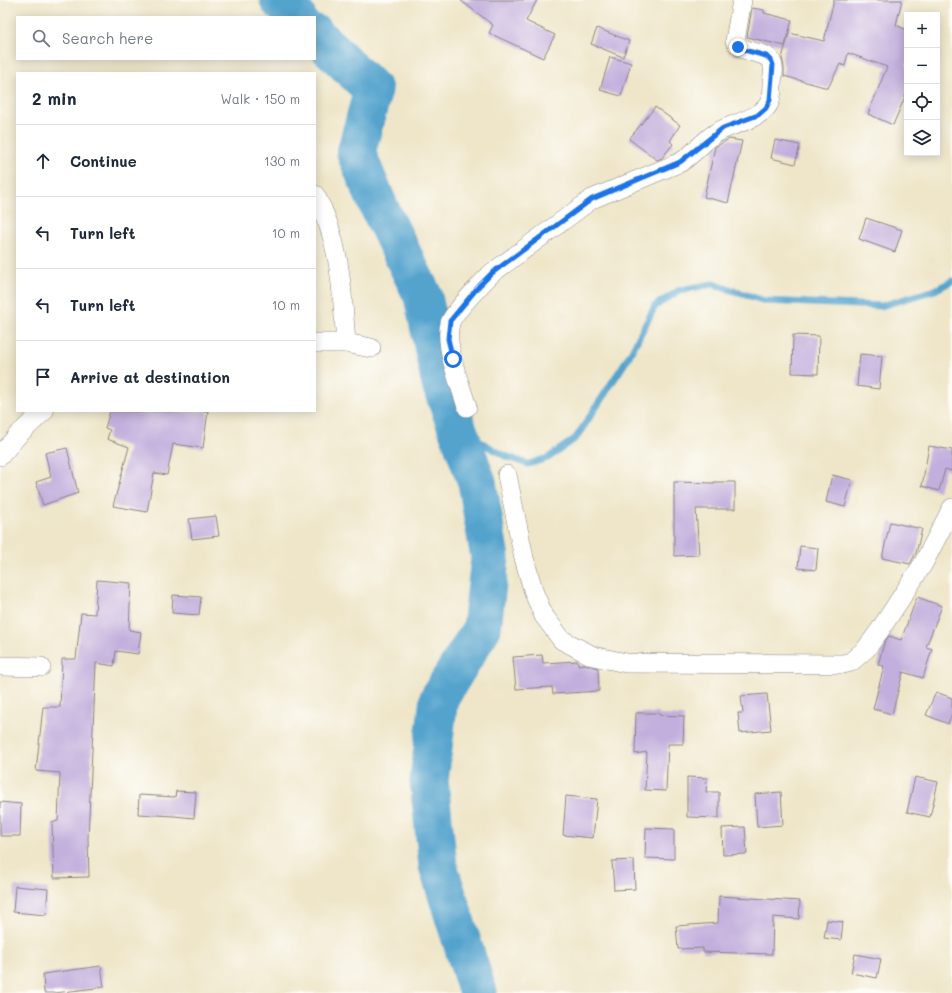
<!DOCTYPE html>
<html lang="en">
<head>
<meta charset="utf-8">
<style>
	body { margin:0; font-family:Mali,sans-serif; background:#f2f2f3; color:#1f2937 }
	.controls { position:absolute; right:12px; top:12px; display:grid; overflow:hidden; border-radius:0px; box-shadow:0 2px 10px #0003 }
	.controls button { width:36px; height:36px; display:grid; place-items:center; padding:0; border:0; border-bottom:1px solid #e0e1e3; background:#fff; color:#1f2937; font:20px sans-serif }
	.stop { position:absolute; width:12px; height:12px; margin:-9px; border:3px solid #1a73e8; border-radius:50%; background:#fff }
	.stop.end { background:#1a73e8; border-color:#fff; box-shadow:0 1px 4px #0008 }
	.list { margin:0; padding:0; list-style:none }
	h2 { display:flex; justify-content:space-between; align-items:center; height:52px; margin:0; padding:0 16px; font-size:17px }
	h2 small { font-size:13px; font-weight:400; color:#747a83 }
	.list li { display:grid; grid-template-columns:26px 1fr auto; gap:12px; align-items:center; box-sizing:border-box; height:72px; padding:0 16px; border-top:1px solid #e0e1e3 }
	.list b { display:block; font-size:15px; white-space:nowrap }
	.list em { font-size:13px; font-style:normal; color:#747a83 }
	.icon { flex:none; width:22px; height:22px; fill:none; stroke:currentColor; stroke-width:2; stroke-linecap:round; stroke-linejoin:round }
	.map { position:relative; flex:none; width:952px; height:993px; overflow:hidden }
	.search { position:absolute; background:#fff; box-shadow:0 2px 10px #0003; left:16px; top:16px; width:300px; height:44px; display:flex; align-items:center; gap:10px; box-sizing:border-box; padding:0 14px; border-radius:0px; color:#747a83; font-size:15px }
	.panel { position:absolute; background:#fff; box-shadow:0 2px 10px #0003; left:16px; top:72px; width:300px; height:340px; border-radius:0px }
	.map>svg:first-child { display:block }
</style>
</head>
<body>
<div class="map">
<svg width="952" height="993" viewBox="0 0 952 993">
	<rect width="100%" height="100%" fill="#fdfcf7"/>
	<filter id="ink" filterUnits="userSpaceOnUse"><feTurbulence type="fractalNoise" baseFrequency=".025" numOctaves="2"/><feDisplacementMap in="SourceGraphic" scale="8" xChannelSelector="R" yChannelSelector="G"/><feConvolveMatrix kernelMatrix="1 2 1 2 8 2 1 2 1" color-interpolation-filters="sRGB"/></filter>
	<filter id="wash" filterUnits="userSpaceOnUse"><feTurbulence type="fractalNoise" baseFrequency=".012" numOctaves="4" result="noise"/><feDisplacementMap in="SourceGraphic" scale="16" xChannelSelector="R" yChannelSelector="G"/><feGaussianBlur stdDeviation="0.9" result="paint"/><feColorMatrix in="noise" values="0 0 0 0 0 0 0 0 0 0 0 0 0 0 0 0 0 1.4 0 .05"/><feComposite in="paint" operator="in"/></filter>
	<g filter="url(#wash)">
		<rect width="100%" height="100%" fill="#efe6c9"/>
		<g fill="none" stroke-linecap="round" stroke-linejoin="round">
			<!-- stream -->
			<polyline stroke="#52a3cd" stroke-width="7" points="458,429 505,456 528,464 548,458 576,438 628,358 655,306 680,290 713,284 765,301 881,306 935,290 952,281"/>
			<!-- river -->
			<g stroke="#52a3cd" stroke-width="39">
				<polyline points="279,0 297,17"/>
				<polyline points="315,34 373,90 356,153 379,207 423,296 441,384 477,482 490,558 482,628 439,698 429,781 438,866 478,993"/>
			</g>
		</g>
		<g id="blocks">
			<!-- building -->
			<g fill="#c3afdd">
				<polygon points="460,0 537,0 526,21 555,35 543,58 489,33 493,25"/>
				<polygon points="834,0 902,0 896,25 907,30 907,92 893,125 868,114 887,67 848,53 845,66 840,64 828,88 784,76 784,67 782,58 789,33 824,41"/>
				<polygon points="752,8 764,10 764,13 792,20 785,46 747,37"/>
				<polygon points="597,28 629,41 623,57 591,44"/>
				<polygon points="610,57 631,63 621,96 600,90"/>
				<polygon points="655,107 680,125 670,141 673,144 662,158 657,160 629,139"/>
				<polygon points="729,139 742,141 728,203 704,197 715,147"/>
				<polygon points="775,140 800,145 795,164 771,158"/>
				<polygon points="866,218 902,230 895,252 859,239"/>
				<polygon points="793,335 819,336 818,374 792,373"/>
				<polygon points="860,354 882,356 879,389 857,386"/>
				<polygon points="110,411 208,411 203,448 173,444 167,475 154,473 147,512 113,506 129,447 107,439 110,430 105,428"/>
				<polygon points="929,446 952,450 952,471 945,469 939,491 922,486"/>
				<polygon points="67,448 78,493 43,505 36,482 51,477 45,453"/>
				<polygon points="832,475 852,480 845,507 826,502"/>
				<polygon points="674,482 714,483 714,482 735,482 735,509 696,509 699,555 674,556"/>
				<polygon points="216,516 219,536 192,539 189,519"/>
				<polygon points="890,522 922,529 916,553 910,564 882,558"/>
				<polygon points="800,546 818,548 816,570 798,568"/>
				<polygon points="97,580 131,583 129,630 141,632 138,654 116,651 114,666 96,663 88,838 89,877 54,878 52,822 58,821 60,773 36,771 43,707 60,707 62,659 76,659 81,613 95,614"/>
				<polygon points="173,595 201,597 199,615 172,613"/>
				<polygon points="917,597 942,606 926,647 932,649 923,678 903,672 892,714 873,709 884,666 878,665 884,643 889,636 901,640"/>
				<polygon points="542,655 543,663 578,661 578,665 585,664 598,668 599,691 553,694 552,687 516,689 513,657"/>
				<polygon points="936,692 952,698 952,714 948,724 926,715"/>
				<polygon points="767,694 771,730 740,733 738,713 743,713 741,696"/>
				<polygon points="636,713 659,713 659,715 684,716 683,744 668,744 666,791 645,790 647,752 635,754"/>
				<polygon points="687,777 707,778 706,792 719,792 719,818 687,817"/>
				<polygon points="915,777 938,782 930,817 907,812"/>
				<polygon points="176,791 196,792 194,818 174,816 138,814 139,795 175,797"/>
				<polygon points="781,792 783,825 757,827 755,794"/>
				<polygon points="566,796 597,799 593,838 563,835"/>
				<polygon points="0,802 21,804 20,836 0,836"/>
				<polygon points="745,827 747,854 723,855 722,828"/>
				<polygon points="646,828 674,829 674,859 645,858"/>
				<polygon points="634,860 635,889 614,890 612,861"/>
				<polygon points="15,886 48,889 46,915 13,912"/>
				<polygon points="719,896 800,901 799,919 773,917 772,954 703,952 703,948 678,949 676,926 718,923"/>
				<polygon points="827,920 843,922 841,940 824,938"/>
				<polygon points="855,954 881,959 877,978 851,973"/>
				<polygon points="101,966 104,987 55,993 44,993 43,974"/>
			</g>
		</g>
	</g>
	<g filter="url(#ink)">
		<use href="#blocks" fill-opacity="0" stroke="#888482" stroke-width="1"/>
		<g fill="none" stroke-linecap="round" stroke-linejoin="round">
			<defs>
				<g id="street">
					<path d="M 315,195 C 341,240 342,292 346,343"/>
					<polyline points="315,343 346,343 371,348"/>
					<path d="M 467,407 C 460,384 444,346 450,323 C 452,314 484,281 492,273 L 592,199 L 681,162 C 694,154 703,141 716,133 C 732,123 764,119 770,101 C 772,95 772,88 772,82 C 773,76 775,67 771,61 C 764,49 744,56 735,41 L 742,0"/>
					<polyline points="0,456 18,435 44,411"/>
					<polyline points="507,475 524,558 534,593 544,616 562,640 593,656 626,663 843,664 851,662 866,649 880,630 923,564 952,508"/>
					<polyline points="0,666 41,667"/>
				</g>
			</defs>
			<!-- street casing -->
			<use href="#street" stroke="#888482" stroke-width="20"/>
			<!-- street -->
			<use href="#street" stroke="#fff" stroke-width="19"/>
		</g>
	</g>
	<g fill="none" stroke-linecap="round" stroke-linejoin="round" filter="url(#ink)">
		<!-- route -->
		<polyline stroke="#1a73e8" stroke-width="5" points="453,359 448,339 450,321 479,286 492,273 592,199 680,162 723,128 758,115 766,108 770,100 773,65 771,60 766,56 748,51 738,47"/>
	</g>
</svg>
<div class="controls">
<button>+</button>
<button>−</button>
<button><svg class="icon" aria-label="locate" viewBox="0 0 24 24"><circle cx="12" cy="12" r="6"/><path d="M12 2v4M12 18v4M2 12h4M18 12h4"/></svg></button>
<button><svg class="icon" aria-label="layers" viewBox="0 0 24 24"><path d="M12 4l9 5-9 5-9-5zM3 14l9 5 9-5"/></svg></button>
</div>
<div class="stop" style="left:453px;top:359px"></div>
<div class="stop end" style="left:738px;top:47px"></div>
<div class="search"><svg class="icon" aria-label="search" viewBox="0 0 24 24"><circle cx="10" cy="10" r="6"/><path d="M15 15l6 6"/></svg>Search here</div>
<section class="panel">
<h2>2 min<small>Walk · 150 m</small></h2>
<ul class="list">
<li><svg class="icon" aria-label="ahead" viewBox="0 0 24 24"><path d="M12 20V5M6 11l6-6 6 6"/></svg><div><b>Continue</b></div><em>130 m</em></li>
<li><svg class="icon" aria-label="left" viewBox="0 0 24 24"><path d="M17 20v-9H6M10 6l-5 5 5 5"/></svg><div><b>Turn left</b></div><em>10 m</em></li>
<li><svg class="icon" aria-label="left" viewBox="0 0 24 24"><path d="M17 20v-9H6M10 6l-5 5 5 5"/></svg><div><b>Turn left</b></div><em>10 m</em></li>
<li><svg class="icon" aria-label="arrive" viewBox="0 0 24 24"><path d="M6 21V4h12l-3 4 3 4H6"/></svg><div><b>Arrive at destination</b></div></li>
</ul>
</section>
</div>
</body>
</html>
